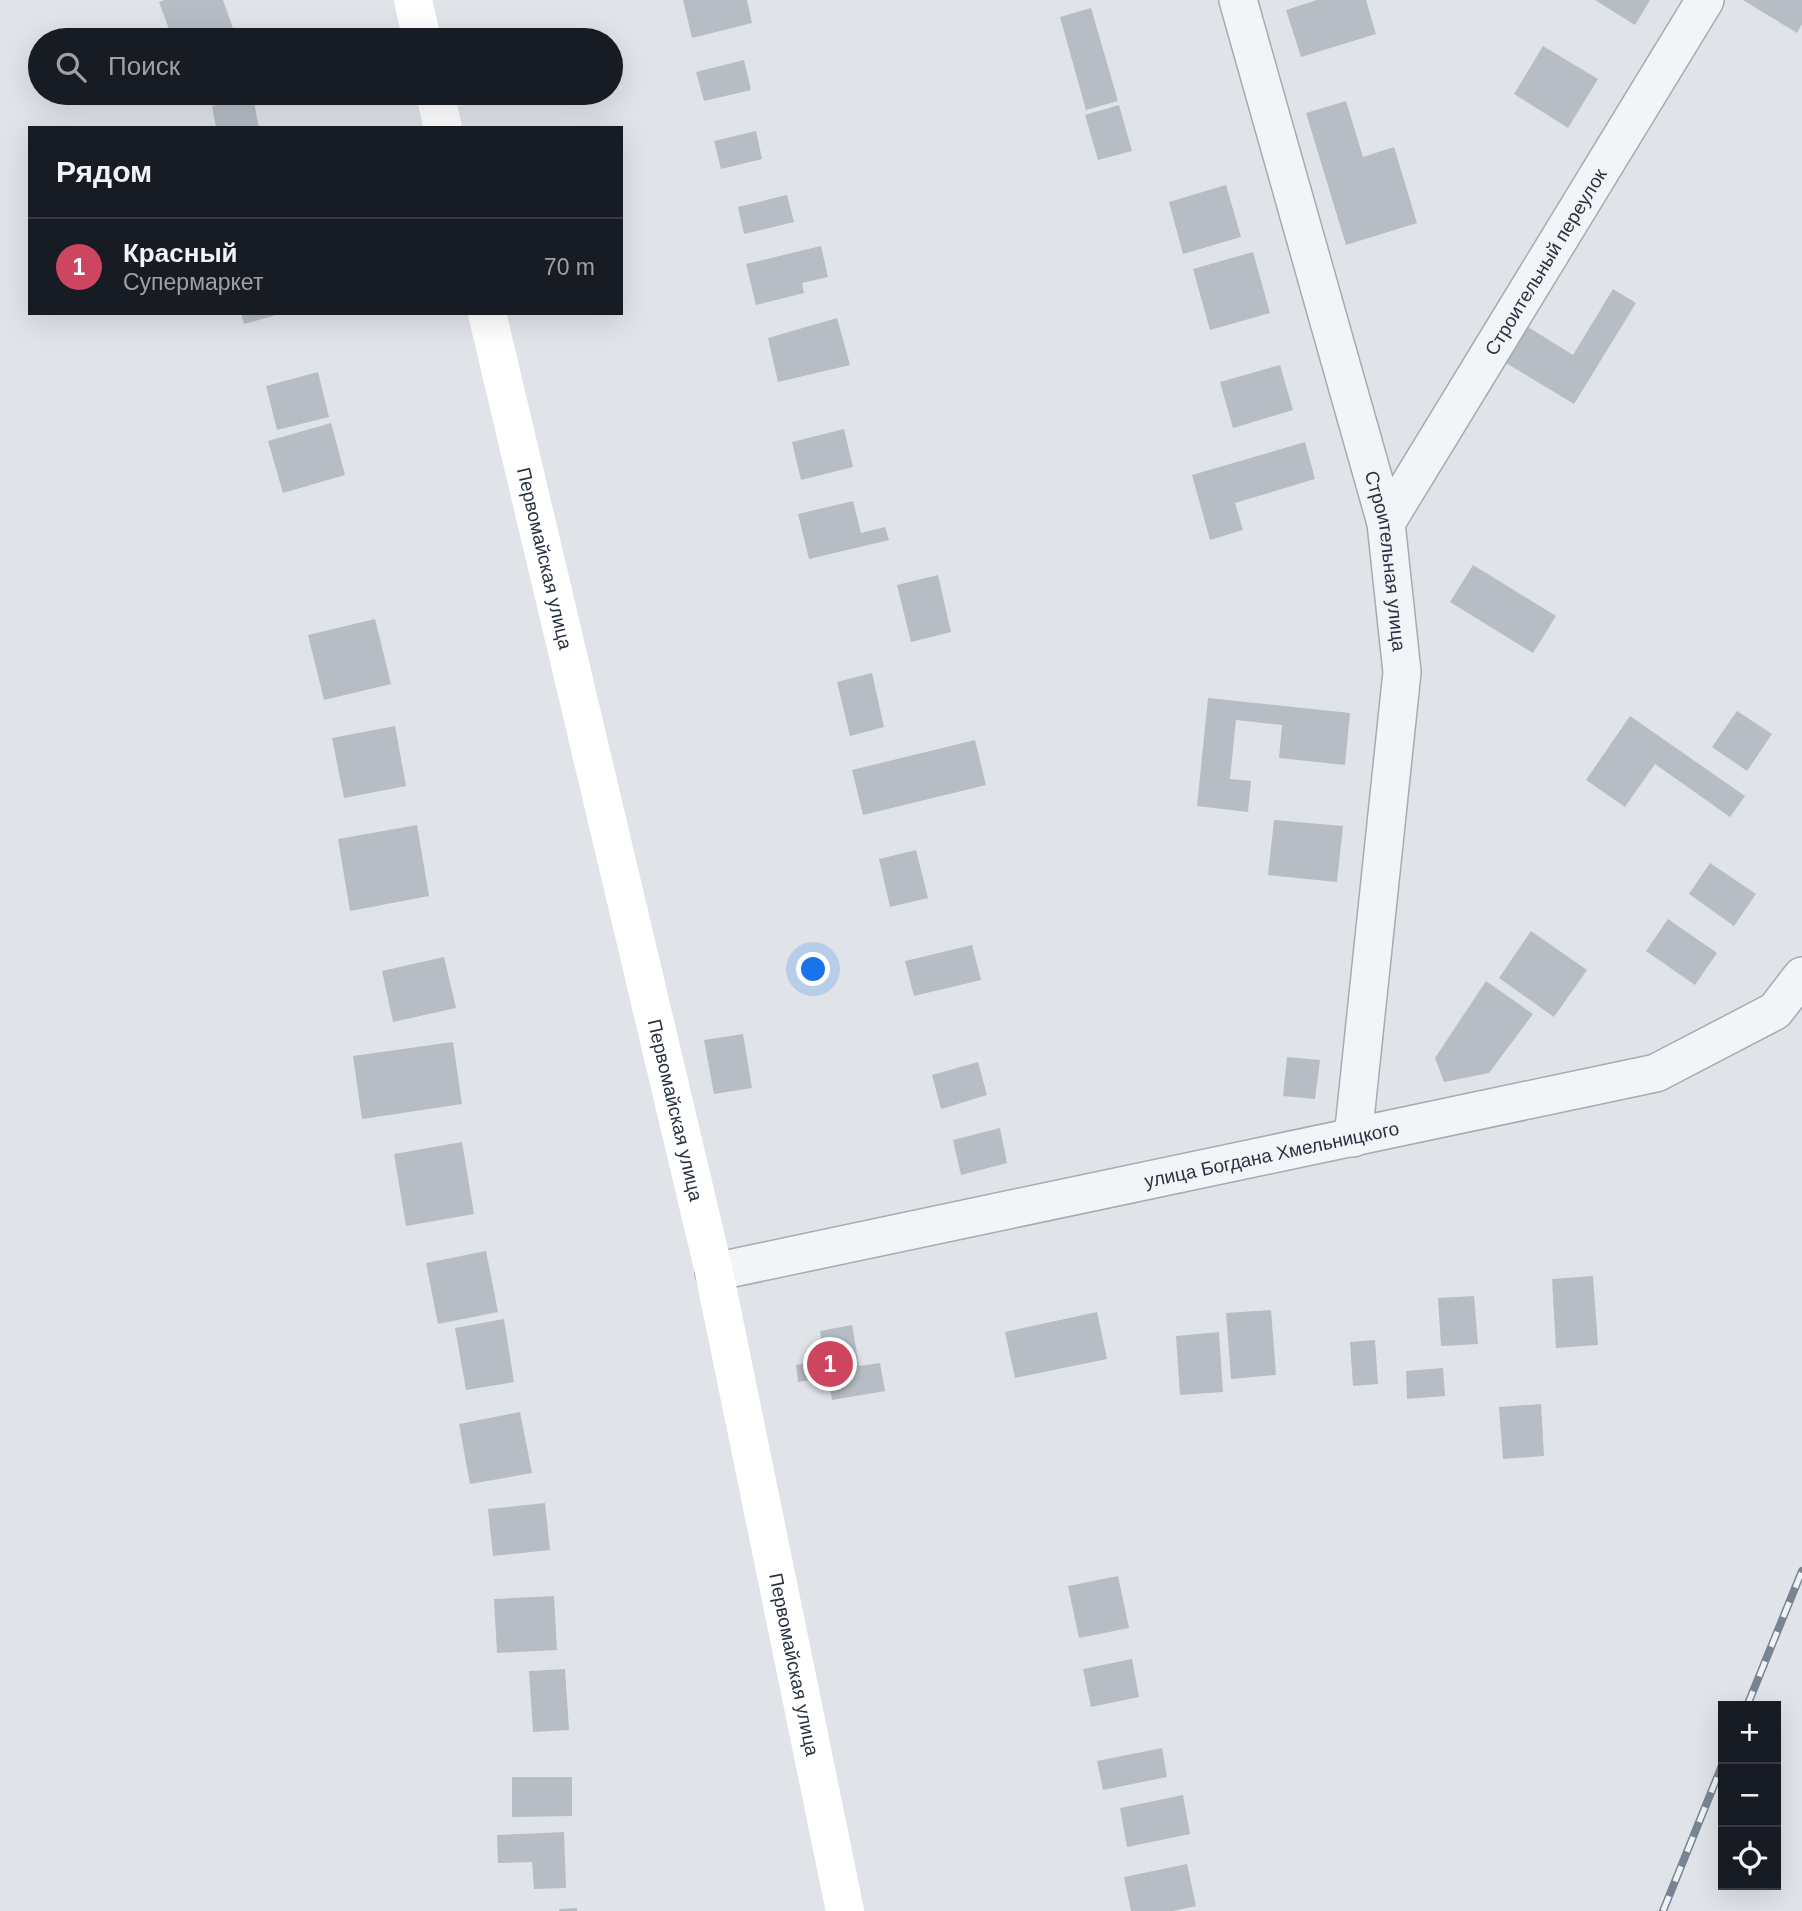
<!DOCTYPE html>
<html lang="ru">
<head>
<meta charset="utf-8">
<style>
	body { margin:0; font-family:Helvetica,sans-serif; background:#20242c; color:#f1f3f6 }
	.controls { position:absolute; right:21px; bottom:21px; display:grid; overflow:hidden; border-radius:0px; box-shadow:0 7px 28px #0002 }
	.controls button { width:63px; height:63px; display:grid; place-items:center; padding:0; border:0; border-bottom:2px solid #363941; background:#171b24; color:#f1f3f6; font:35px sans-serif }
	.you { position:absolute; left:814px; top:970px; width:24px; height:24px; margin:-18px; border:5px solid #fff; border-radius:50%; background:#1a73e8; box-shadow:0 0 0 10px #1a73e833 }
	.badge { display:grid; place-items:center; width:46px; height:46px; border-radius:50%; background:#ce4560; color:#fff; font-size:23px; font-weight:700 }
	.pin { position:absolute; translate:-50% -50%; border:4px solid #fff; box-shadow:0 2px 7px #0006 }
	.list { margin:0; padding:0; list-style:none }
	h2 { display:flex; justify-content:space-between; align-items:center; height:91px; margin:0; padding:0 28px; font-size:30px }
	h2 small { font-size:23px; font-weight:400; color:#9ea1a6 }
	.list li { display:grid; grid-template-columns:46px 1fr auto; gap:21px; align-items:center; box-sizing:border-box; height:98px; padding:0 28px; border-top:2px solid #363941 }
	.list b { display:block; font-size:26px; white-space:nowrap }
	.list p { margin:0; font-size:23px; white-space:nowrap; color:#9ea1a6 }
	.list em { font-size:23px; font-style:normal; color:#9ea1a6 }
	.icon { flex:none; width:38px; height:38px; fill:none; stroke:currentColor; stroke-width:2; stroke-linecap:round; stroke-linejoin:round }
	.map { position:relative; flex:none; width:1802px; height:1911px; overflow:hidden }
	.search { position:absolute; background:#171b24; box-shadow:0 7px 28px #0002; left:28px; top:28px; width:595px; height:77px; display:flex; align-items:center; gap:18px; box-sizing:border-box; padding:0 24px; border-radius:38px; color:#9ea1a6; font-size:26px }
	.panel { position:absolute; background:#171b24; box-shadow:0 7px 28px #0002; left:28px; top:126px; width:595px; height:189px; border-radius:0px }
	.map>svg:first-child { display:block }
</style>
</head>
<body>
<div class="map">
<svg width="1802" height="1911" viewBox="0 0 1802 1911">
	<rect width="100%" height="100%" fill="#e0e4e9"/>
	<!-- building -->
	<g fill="#b7bdc5">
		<polygon points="164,0 223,0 235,34 217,40 173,40 159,2"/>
		<polygon points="683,0 747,0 752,23 692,38"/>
		<polygon points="1317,0 1366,0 1376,34 1301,57 1286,10"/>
		<polygon points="1595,0 1650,0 1635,25"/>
		<polygon points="1743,0 1802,0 1802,24 1797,33"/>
		<polygon points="1091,8 1118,101 1086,110 1060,17"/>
		<polygon points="1543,46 1598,79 1568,128 1514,94"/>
		<polygon points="744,60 751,90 704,101 696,72"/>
		<polygon points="253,97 259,128 216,128 212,106"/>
		<polygon points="1346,101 1363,157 1394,147 1417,223 1346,245 1306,113"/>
		<polygon points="1119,105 1132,151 1098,160 1085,115"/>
		<polygon points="756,131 762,159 721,169 714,141"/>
		<polygon points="1226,185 1241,237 1183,254 1169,202"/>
		<polygon points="787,195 794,222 744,234 738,207"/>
		<polygon points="821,246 828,277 802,283 804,293 756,305 746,264"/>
		<polygon points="1253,252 1270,313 1210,330 1193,269"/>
		<polygon points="1613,289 1636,303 1574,404 1506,363 1528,327 1573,355"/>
		<polygon points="241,313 280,313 280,314 244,324"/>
		<polygon points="837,318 850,365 778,382 768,338"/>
		<polygon points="1280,365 1293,410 1233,428 1220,382"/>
		<polygon points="318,372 329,417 277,430 266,386"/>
		<polygon points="331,423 345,475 283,493 268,441"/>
		<polygon points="844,429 853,467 801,480 792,442"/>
		<polygon points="1305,442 1315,479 1235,503 1243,530 1210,540 1192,475"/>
		<polygon points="853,501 861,533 885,527 889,540 809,559 798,514"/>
		<polygon points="1473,565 1556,616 1533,653 1450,602"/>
		<polygon points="938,575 951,632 911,642 897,585"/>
		<polygon points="375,619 391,684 324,700 308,635"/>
		<polygon points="872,673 884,727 850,736 837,682"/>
		<polygon points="1208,698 1350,713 1345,765 1279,758 1282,725 1236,720 1230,779 1251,781 1248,812 1197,806"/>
		<polygon points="1737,711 1772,734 1747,771 1712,747"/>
		<polygon points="1630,716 1745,796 1730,817 1655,764 1625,807 1586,780"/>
		<polygon points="395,726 406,786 344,798 332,738"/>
		<polygon points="975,740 986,785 863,815 852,770"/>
		<polygon points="1274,820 1343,826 1337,882 1268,875"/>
		<polygon points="417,825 429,896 350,911 338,839"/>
		<polygon points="916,850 928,898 890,907 879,859"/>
		<polygon points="1710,863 1756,894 1734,926 1689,894"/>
		<polygon points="1668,919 1717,953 1695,985 1646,951"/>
		<polygon points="1531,931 1587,970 1554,1017 1499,978"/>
		<polygon points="972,945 981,980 914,996 905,961"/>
		<polygon points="444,957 456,1008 393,1022 382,971"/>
		<polygon points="1486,981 1533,1014 1489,1073 1444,1082 1435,1058"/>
		<polygon points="743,1034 752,1088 714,1094 704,1040"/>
		<polygon points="453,1042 462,1104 362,1119 353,1056"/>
		<polygon points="1287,1057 1320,1060 1315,1099 1283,1096"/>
		<polygon points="978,1062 987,1095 941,1109 932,1075"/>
		<polygon points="1000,1128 1007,1163 961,1175 953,1140"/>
		<polygon points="462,1142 474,1214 406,1226 394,1154"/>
		<polygon points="486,1251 498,1312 438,1324 426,1263"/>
		<polygon points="1593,1276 1598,1345 1556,1348 1552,1279"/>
		<polygon points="1474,1296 1478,1344 1441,1346 1438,1298"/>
		<polygon points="1271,1310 1276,1375 1231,1379 1226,1313"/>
		<polygon points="1097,1312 1107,1359 1015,1378 1005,1332"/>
		<polygon points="504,1319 514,1382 466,1390 455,1328"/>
		<polygon points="852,1325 859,1366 880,1363 885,1391 832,1400 828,1377 798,1382 796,1365 824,1359 820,1331"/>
		<polygon points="1219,1332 1223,1392 1180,1395 1176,1336"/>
		<polygon points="1375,1340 1378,1384 1353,1386 1350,1342"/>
		<polygon points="1443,1368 1445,1396 1407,1399 1406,1371"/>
		<polygon points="1541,1404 1544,1456 1503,1459 1499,1407"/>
		<polygon points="520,1412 532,1473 470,1484 459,1424"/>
		<polygon points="545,1503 550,1550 493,1556 488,1509"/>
		<polygon points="1118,1576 1129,1628 1079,1638 1068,1586"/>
		<polygon points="554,1596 557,1650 497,1653 494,1599"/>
		<polygon points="1132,1659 1139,1697 1091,1707 1083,1669"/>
		<polygon points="565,1669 569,1730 533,1732 529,1671"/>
		<polygon points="1162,1748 1167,1777 1103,1790 1097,1761"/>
		<polygon points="512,1777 572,1777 572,1816 512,1817"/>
		<polygon points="1183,1795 1190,1834 1127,1847 1120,1808"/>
		<polygon points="564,1832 566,1888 534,1889 532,1862 498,1863 497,1835"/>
		<polygon points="1187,1864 1196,1906 1173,1911 1131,1911 1124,1877"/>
		<polygon points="577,1908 577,1911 559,1911 559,1909"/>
	</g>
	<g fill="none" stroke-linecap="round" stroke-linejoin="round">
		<defs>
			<g id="minor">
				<path id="s1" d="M 1238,0 L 1386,523 L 1402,672 L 1353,1138"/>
				<path id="s2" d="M 1386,523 L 1705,0"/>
				<path id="s3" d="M 714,1272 L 1656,1073 L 1775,1011 L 1802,976"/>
			</g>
		</defs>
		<!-- minor casing -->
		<use href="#minor" stroke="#a5abb3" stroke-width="40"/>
		<!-- minor -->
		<use href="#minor" stroke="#f2f4f7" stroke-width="37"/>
		<!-- secondary -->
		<g stroke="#fff" stroke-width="38">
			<polyline points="413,0 422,40"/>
			<polyline points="435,93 443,128"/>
			<path id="s4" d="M 487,313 L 714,1272 L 845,1911"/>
		</g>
		<defs>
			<g id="rail">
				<polyline points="1747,1706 1802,1571"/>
				<polyline points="1663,1911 1723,1763"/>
			</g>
		</defs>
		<!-- rail casing -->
		<use href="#rail" stroke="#798492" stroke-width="8"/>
		<!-- rail -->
		<use href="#rail" stroke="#eff2f6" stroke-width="5" stroke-dasharray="16" stroke-linecap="butt"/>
	</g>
	<g text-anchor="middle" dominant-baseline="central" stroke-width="7" stroke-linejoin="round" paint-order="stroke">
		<!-- street labels -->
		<g font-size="19" fill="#283240" stroke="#eff2f6">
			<text stroke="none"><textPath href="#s2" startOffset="306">Строительный переулок</textPath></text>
			<text stroke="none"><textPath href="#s4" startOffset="252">Первомайская улица</textPath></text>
			<text stroke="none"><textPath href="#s1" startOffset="581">Строительная улица</textPath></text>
			<text stroke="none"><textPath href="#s4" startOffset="819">Первомайская улица</textPath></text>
			<text stroke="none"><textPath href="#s3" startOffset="570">улица Богдана Хмельницкого</textPath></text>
			<text stroke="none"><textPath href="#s4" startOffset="1386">Первомайская улица</textPath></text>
		</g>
	</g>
</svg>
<div class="controls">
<button>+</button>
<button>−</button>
<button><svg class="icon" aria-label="locate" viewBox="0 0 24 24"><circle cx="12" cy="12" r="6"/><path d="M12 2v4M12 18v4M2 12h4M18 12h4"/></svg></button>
</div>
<div class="you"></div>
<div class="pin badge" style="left:830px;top:1364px">1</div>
<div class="search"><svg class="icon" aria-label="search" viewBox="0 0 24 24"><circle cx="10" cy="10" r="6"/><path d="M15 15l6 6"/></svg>Поиск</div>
<section class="panel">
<h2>Рядом<small></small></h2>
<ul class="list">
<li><span class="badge">1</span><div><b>Красный</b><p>Супермаркет</p></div><em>70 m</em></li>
</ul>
</section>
</div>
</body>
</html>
